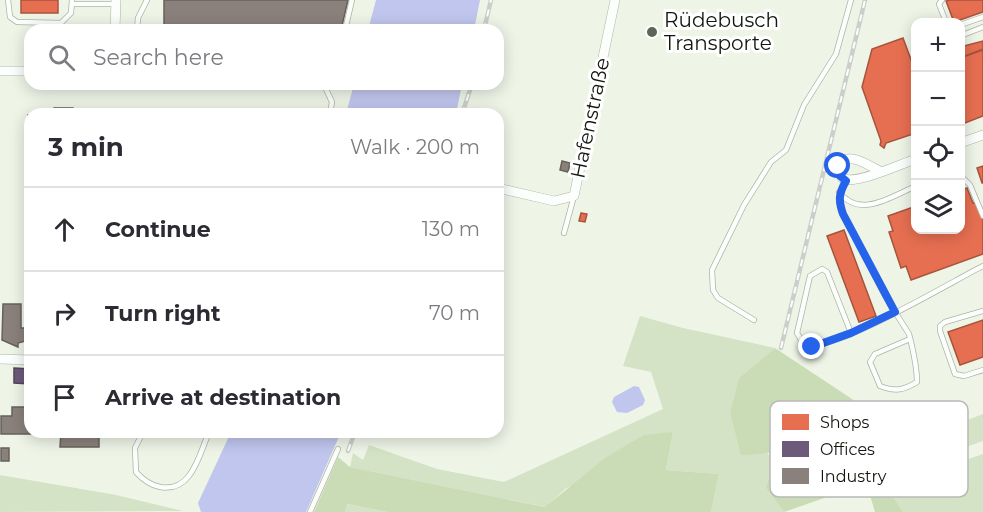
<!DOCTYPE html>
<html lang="en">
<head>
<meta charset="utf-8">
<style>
	body { margin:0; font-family:Montserrat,sans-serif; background:#f7f7f7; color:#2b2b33 }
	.controls { position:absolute; right:18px; top:18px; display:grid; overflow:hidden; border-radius:12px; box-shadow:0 3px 15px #0003 }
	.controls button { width:54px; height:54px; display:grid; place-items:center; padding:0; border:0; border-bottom:2px solid #e1e1e2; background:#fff; color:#2b2b33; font:30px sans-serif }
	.stop { position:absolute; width:18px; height:18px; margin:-14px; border:4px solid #2563eb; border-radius:50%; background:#fff }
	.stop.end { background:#2563eb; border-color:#fff; box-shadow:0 2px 6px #0008 }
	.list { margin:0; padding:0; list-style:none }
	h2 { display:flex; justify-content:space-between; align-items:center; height:78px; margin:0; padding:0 24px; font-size:26px }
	h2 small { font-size:20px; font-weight:400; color:#7c7c81 }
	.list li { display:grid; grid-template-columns:39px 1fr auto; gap:18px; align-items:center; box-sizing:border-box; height:84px; padding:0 24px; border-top:2px solid #e1e1e2 }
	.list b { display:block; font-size:22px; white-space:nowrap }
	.list em { font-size:20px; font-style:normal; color:#7c7c81 }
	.icon { flex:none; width:33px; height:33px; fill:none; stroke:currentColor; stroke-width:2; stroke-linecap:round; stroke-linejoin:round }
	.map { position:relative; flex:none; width:983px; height:512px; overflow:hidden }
	.search { position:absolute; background:#fff; box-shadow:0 3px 15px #0003; left:24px; top:24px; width:480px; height:66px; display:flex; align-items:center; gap:15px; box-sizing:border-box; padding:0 21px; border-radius:18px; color:#7c7c81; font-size:22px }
	.panel { position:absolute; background:#fff; box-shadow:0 3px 15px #0003; left:24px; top:108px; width:480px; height:330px; border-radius:18px }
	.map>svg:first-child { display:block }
</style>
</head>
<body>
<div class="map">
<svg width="983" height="512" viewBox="0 0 983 512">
	<rect width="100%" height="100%" fill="#eef5e7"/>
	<!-- green -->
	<g fill="#d4e2c5">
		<polygon points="640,316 683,328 775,348 739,378 730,412 769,455 802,441 826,416 863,442 857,450 807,481 766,488 784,512 711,512 719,474 666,470 673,432 565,489 546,507 350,467 353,453 363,460 369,445 437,469 504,482 663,409 651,372 623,366"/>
		<polygon points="983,414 983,441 909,467 914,440"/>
		<polygon points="983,454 983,512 903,512 887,487"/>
		<polygon points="0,475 116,495 183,511 0,512"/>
		<polygon points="346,504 387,512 345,512"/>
	</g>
	<!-- forest -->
	<g fill="#cadcb5">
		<path d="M 775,348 L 914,440 L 909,467 L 884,475 L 869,465 L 853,488 L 784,512 L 766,488 L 775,464 L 786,464 L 791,483 L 807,481 L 807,470 L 821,446 L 829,444 L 857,450 L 863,442 L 826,416 C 797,447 785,454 741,455 L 730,412 L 739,378 Z"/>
		<polygon points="673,432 666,470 719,474 711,512 387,512 347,504 345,512 314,512 338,457 350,467 545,507 605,458 644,435"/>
		<polygon points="887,487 903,512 875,512 869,492"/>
	</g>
	<!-- water -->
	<g fill="#c0c6ed">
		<polygon points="376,0 480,0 474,30 368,30"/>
		<polygon points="354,84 462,84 456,114 346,114"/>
		<polygon points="634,386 639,387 645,400 643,405 627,413 617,412 612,402 614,397"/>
		<polygon points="231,432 341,432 306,512 201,512 198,503"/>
	</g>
	<!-- shops -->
	<g fill="#e76f51" stroke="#a7543d" stroke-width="1.5">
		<rect x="21" y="0" width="37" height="13"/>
		<polygon points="950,0 983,0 983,12 954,22 946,1"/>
		<polygon points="903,38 916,73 916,133 886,143 884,148 880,145 881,141 862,87 872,49"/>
		<polygon points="983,41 983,49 960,58 960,47"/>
		<polygon points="983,50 983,116 960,125 960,58"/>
		<polygon points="983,166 983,183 982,183 977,168"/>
		<polygon points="967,188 973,203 977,202 983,217 983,254 911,280 906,266 901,268 889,232 893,231 888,216 916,206 916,230 960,230 960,190"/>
		<polygon points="581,213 587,214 585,222 579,221"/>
		<polygon points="844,230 876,316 859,322 827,236"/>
		<polygon points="983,320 983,357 960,365 948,332"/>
	</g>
	<!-- offices -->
	<polygon fill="#6d597a" stroke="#524559" stroke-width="1.5" points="14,368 30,369 30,384 14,383"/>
	<!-- industry -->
	<g fill="#8a817c" stroke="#66615b" stroke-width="1.5">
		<polygon points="164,0 348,0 341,30 164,30"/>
		<rect x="54" y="108" width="19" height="6"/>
		<rect x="28" y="115" width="2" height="35"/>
		<polygon points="562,161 570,163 568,172 560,170"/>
		<polygon points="3,304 21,304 21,328 29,328 29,340 18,343 18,347 2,340"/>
		<polygon points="12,407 30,407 31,434 1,434 1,416 12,416"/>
		<polygon points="61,432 99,432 99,447 60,447"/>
		<rect x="1" y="448" width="8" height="13"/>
	</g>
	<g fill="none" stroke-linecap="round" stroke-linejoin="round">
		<defs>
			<g id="lane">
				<polyline points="8,0 10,17 17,22 61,23 71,13 72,0"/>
				<polyline points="942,0 939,4 946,22"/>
				<polyline points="72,4 116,4"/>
				<polyline points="960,25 983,17"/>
				<polyline points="137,30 138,18 147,0"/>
				<polyline points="345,30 352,0"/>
				<polyline points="960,36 983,27"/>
				<polyline points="216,84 325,87 332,84"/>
				<polyline points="325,87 332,102 330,114"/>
				<polyline points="960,175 970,185 983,216"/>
				<path d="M 846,181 C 839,193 838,200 843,214 L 885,296 L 909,334 C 913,350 917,365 917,382 C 904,390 895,392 880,386 L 870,362 L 875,354 L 910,339"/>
				<path d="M 839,192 C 860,219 890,197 916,186"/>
				<polyline points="564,233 574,196"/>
				<polyline points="983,311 945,322 940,326 940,331 955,374 964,376 983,370"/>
				<polyline points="754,320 718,298 713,290 712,270 744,205 771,162 786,150 804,105 836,54 851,0"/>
				<path d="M 851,333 L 827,272 L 822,269 L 810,276 L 797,333 L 804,345 C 833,353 951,282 983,266"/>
				<path d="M 143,432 L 135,448 L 136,472 C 143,480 150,485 160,487 C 192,493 199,455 209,432"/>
				<polyline points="310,512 338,449"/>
			</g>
			<g id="street">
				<polyline points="115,30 116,0"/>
				<polyline points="0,71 30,71"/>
				<polyline points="960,143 983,135"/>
				<path d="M 880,171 C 867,165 848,150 838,166 L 842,178 C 855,186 900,164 916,159"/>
				<polyline points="498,188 554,201 574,196 615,0"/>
				<polyline points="0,359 30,360"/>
			</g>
		</defs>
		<!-- lane casing -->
		<use href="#lane" stroke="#aeb3a8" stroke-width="6"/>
		<!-- street casing -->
		<use href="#street" stroke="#aeb3a8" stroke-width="10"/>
		<!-- lane -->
		<use href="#lane" stroke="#fcfefb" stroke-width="4.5"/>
		<!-- street -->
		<use href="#street" stroke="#fcfefb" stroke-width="9"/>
		<defs>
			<g id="rail">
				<polyline points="484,30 491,0"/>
				<polyline points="462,114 472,84"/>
				<polyline points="781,348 865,0"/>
				<polyline points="348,451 355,432"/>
			</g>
		</defs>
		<!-- rail casing -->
		<use href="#rail" stroke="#ccceca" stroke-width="4.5"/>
		<!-- rail -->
		<use href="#rail" stroke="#fff" stroke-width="2" stroke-dasharray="7" stroke-linecap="butt"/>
	</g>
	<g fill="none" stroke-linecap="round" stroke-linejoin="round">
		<!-- route -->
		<path stroke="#2563eb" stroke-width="8" d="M 812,347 L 851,333 L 895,312 L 843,214 C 838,200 839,193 846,181 L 839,175 L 838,166"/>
	</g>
	<!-- markers -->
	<circle fill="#5f6459" stroke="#fff" stroke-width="2" cx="652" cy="32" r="6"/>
	<g text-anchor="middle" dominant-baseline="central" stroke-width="6" stroke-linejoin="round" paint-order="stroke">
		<!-- poi labels -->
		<g font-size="20" fill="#12160d" stroke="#fff" text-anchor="start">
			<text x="664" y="20">Rüdebusch<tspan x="664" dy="23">Transporte</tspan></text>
		</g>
		<!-- street labels -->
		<g font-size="20" fill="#12160d" stroke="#fff">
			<text transform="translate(590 118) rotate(-78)">Hafenstraße</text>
		</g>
	</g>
	<!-- legend -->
	<rect x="770" y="401" width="198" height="96" rx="9" fill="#fff" stroke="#b8b9b6" stroke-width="1.5"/>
	<rect x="782" y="414" width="27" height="16" fill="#e76f51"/>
	<rect x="782" y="441" width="27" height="16" fill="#6d597a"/>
	<rect x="782" y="468" width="27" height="16" fill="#8a817c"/>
	<g font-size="16" fill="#12160d">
		<text x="820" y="428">Shops</text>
		<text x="820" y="455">Offices</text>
		<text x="820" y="482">Industry</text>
	</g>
</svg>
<div class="controls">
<button>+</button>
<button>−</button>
<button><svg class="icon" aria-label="locate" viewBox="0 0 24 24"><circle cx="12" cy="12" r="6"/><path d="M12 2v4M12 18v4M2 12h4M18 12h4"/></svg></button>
<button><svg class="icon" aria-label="layers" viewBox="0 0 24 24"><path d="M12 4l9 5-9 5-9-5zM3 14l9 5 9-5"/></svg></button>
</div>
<div class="stop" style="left:838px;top:166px"></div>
<div class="stop end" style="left:812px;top:347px"></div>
<div class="search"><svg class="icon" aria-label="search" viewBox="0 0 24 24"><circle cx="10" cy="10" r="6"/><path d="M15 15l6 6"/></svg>Search here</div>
<section class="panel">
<h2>3 min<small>Walk · 200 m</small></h2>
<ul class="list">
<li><svg class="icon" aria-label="ahead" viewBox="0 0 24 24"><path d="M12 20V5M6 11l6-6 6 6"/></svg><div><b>Continue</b></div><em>130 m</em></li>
<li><svg class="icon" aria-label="right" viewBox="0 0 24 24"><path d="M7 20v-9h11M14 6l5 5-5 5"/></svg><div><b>Turn right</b></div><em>70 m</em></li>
<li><svg class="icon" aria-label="arrive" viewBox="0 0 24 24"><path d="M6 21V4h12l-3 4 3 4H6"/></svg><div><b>Arrive at destination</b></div></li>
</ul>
</section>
</div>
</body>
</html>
